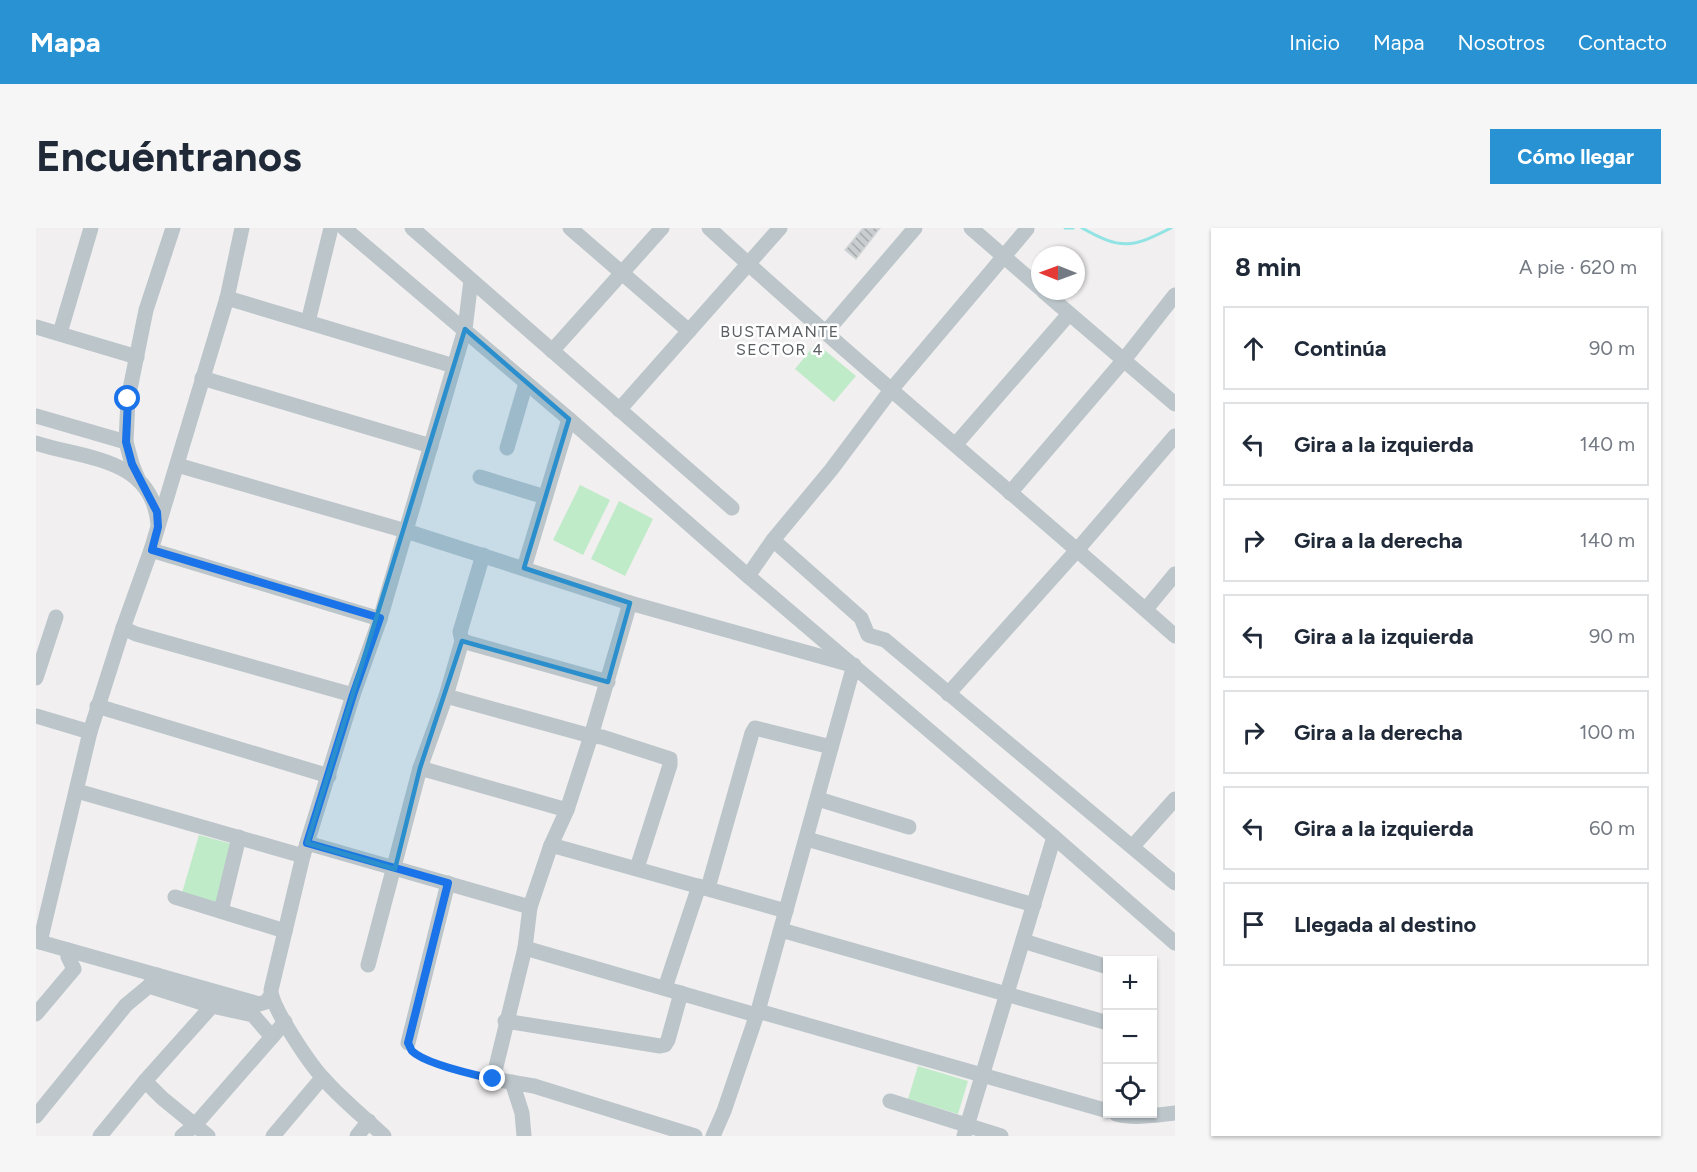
<!DOCTYPE html>
<html lang="es">
<head>
<meta charset="utf-8">
<style>
	body { margin:0; font-family:Figtree,sans-serif; background:#f6f6f7; color:#1f2937 }
	.controls { position:absolute; right:18px; bottom:18px; display:grid; overflow:hidden; border-radius:0px; box-shadow:0 2px 4px #0004 }
	.controls button { width:54px; height:54px; display:grid; place-items:center; padding:0; border:0; border-bottom:2px solid #e0e1e3; background:#fff; color:#1f2937; font:30px sans-serif }
	.compass { position:absolute; left:995px; top:18px; width:54px; height:54px; border-radius:50%; background:#fff; box-shadow:0 2px 4px #0004; rotate:271deg }
	.stop { position:absolute; width:18px; height:18px; margin:-14px; border:4px solid #1a73e8; border-radius:50%; background:#fff }
	.stop.end { background:#1a73e8; border-color:#fff; box-shadow:0 2px 6px #0008 }
	.list { margin:0; padding:0; list-style:none }
	h2 { display:flex; justify-content:space-between; align-items:center; height:78px; margin:0; padding:0 24px; font-size:26px }
	h2 small { font-size:20px; font-weight:400; color:#747a83 }
	.list li { display:grid; grid-template-columns:39px 1fr auto; gap:18px; align-items:center; box-sizing:border-box; height:84px; margin:0 12px 12px; padding:0 12px; border:2px solid #e0e1e3; border-radius:0px }
	.list b { display:block; font-size:22px; white-space:nowrap }
	.list em { font-size:20px; font-style:normal; color:#747a83 }
	.icon { flex:none; width:33px; height:33px; fill:none; stroke:currentColor; stroke-width:2; stroke-linecap:round; stroke-linejoin:round }
	.map { position:relative; flex:none; width:1139px; height:908px; overflow:hidden; border-radius:0px }
	header { display:flex; align-items:center; gap:36px; box-sizing:border-box; height:84px; padding:0 30px; background:#2892d2; color:#fff }
	header strong { font-size:28px }
	nav { display:flex; gap:33px; margin-inline-start:auto; font-size:21px }
	.intro { display:flex; align-items:center; justify-content:space-between; box-sizing:border-box; height:144px; padding:0 36px }
	h1 { margin:0; font-size:42px }
	.button { padding:15px 27px; border-radius:0px; background:#2892d2; color:#fff; font-size:21px; font-weight:700 }
	main { display:flex; gap:36px; padding:0 36px }
	aside { flex:1; background:#fff; border-radius:0px; box-shadow:0 2px 4px #0004 }
	.map>svg:first-child { display:block }
</style>
</head>
<body>
<header>
<strong>Mapa</strong>
<nav><a>Inicio</a><a>Mapa</a><a>Nosotros</a><a>Contacto</a></nav>
</header>
<div class="intro"><h1>Encuéntranos</h1><a class="button">Cómo llegar</a></div>
<main>
<div class="map">
<svg width="1139" height="908" viewBox="0 0 1139 908">
	<defs>
		<pattern id="building-back-hatch" width="6" height="6" patternUnits="userSpaceOnUse" patternTransform="scale(1.5)"><rect width="6" height="6" fill="#c9cdd0"/><path d="M-1 5l2 2M0 0l6 6M5-1l2 2" fill="none" stroke="#a5a9ac"/></pattern>
	</defs>
	<rect width="100%" height="100%" fill="#f1efef"/>
	<!-- grass -->
	<g fill="#c0ebc9">
		<polygon points="780,115 820,148 798,174 759,141"/>
		<polygon points="544,257 574,272 547,327 517,312"/>
		<polygon points="583,273 617,291 589,348 555,331"/>
		<polygon points="163,607 196,616 180,675 146,665"/>
		<polygon points="882,838 932,853 922,886 872,871"/>
	</g>
	<g fill="none" stroke-linecap="round" stroke-linejoin="round">
		<!-- stream -->
		<g stroke="#91e3e4" stroke-width="3">
			<polyline points="1029,0 1037,0"/>
			<path d="M 1046,0 C 1085,22 1096,20 1135,0"/>
		</g>
	</g>
	<!-- building -->
	<polygon fill="url(#building-back-hatch)" stroke="#d3d6d9" stroke-width="1.5" points="827,0 844,0 820,31 809,22"/>
	<g fill="none" stroke-linecap="round" stroke-linejoin="round">
		<!-- path -->
		<polyline stroke="#7bc693" stroke-width="2" stroke-dasharray="4.5 3" stroke-linecap="butt" points="378,824 416,841 446,849"/>
		<!-- minor -->
		<g stroke="#bbc5ca" stroke-width="15">
			<polyline points="308,0 533,191 712,348 1018,609 1139,715"/>
			<polyline points="376,0 696,280"/>
			<polyline points="534,0 653,103"/>
			<path d="M 673,0 C 825,140 985,271 1139,408"/>
			<polyline points="935,0 1004,60"/>
			<polyline points="1007,63 1139,176"/>
			<polyline points="191,70 418,138"/>
			<polyline points="272,94 295,0"/>
			<polyline points="0,99 101,129"/>
			<polyline points="790,104 879,0"/>
			<polyline points="24,105 55,0"/>
			<polyline points="516,123 626,0"/>
			<polyline points="166,150 395,218"/>
			<polyline points="583,182 744,0"/>
			<polyline points="0,188 90,214"/>
			<path d="M 0,215 C 48,231 116,229 122,296"/>
			<polyline points="920,216 1033,86"/>
			<polyline points="471,220 490,155"/>
			<polyline points="141,237 370,303 594,375 812,436"/>
			<polyline points="444,249 509,269"/>
			<polyline points="103,253 96,236 90,214 92,171 110,82 137,0"/>
			<polyline points="974,265 1087,133 1139,67"/>
			<polyline points="737,312 825,390 832,407 849,412 1139,655"/>
			<polyline points="115,322 344,391"/>
			<polyline points="488,340 533,191"/>
			<polyline points="712,348 737,312 795,242 855,162 991,1"/>
			<polyline points="594,375 555,508 531,582 515,617 494,679 489,720 457,851 498,858 659,908"/>
			<polyline points="1110,381 1139,346"/>
			<polyline points="87,400 100,406 317,467"/>
			<polyline points="426,413 572,454"/>
			<polyline points="0,450 20,389"/>
			<polyline points="912,466 1042,321 1139,208"/>
			<polyline points="410,468 555,508 566,509 634,531 634,537 601,640"/>
			<polyline points="61,478 293,548"/>
			<polyline points="0,488 54,504"/>
			<polyline points="384,540 531,582"/>
			<polyline points="41,563 267,628"/>
			<polyline points="782,571 873,599"/>
			<polyline points="771,611 998,677"/>
			<polyline points="271,615 494,679"/>
			<polyline points="515,617 750,683"/>
			<polyline points="1097,618 1139,571"/>
			<polyline points="672,660 716,505 719,500 795,519"/>
			<polyline points="139,669 249,703"/>
			<polyline points="185,683 203,609"/>
			<polyline points="745,702 1072,795"/>
			<polyline points="0,713 223,776 230,774 235,767"/>
			<polyline points="987,713 1072,739"/>
			<polyline points="4,714 54,504 87,400 115,322 191,70 206,0"/>
			<polyline points="489,720 720,787"/>
			<polyline points="332,737 384,540 410,468 426,413 424,404 447,327"/>
			<polyline points="113,758 176,778 217,787 236,809"/>
			<polyline points="629,760 663,658"/>
			<polyline points="722,783 1072,883"/>
			<polyline points="0,786 38,741 32,729 32,722"/>
			<polyline points="469,793 624,818 629,817 632,812 645,765"/>
			<polyline points="372,815 412,655"/>
			<polyline points="109,853 126,870 159,897 146,908"/>
			<polyline points="476,854 486,885 488,908"/>
			<polyline points="854,873 965,908"/>
			<path d="M 1080,886 C 1099,891 1120,887 1139,885"/>
			<polyline points="0,888 90,777 113,758 121,747"/>
			<polyline points="64,908 109,853 176,778"/>
			<polyline points="172,908 159,897 249,794"/>
			<polyline points="237,908 286,850"/>
			<polyline points="321,908 333,893"/>
			<path d="M 348,908 C 328,889 305,871 287,850 C 274,836 235,779 235,762 L 267,628 L 317,467 L 344,391 L 429,101 L 435,52"/>
			<polyline points="677,908 688,883 722,783 818,437"/>
			<polyline points="928,908 1018,609"/>
		</g>
	</g>
	<g fill="none" stroke-linecap="round" stroke-linejoin="round">
		<!-- route -->
		<path stroke="#1a73e8" stroke-width="8" d="M 92,171 L 90,214 L 96,236 L 121,284 L 122,299 L 116,322 L 344,390 L 317,467 L 271,615 L 412,655 L 372,815 C 373,816 375,822 376,823 C 388,835 439,847 457,851"/>
	</g>
	<!-- marked area -->
	<path fill="#2a8fcc" fill-opacity="0.2" stroke="#2a8fcc" stroke-width="4.5" stroke-linejoin="round" d="M 429,101 L 533,191 L 488,340 L 594,375 L 572,454 L 426,413 L 384,540 L 359,641 L 271,615 Z"/>
	<g text-anchor="middle" dominant-baseline="central" stroke-width="5" stroke-linejoin="round" paint-order="stroke">
		<!-- neighbourhood labels -->
		<g font-size="16" letter-spacing="1.5" fill="#5c6063" stroke="#fff">
			<text x="744" y="103">BUSTAMANTE<tspan x="744" dy="18">SECTOR 4</tspan></text>
		</g>
	</g>
</svg>
<div class="controls">
<button>+</button>
<button>−</button>
<button><svg class="icon" aria-label="locate" viewBox="0 0 24 24"><circle cx="12" cy="12" r="6"/><path d="M12 2v4M12 18v4M2 12h4M18 12h4"/></svg></button>
</div>
<svg class="compass" viewBox="-18 -18 36 36"><path d="M0-13l5 13h-10z" fill="#e53935"/><path d="M0 13l5-13h-10z" fill="#747a83"/></svg>
<div class="stop" style="left:92px;top:171px"></div>
<div class="stop end" style="left:457px;top:851px"></div>
</div>
<aside>
<h2>8 min<small>A pie · 620 m</small></h2>
<ul class="list">
<li><svg class="icon" aria-label="ahead" viewBox="0 0 24 24"><path d="M12 20V5M6 11l6-6 6 6"/></svg><div><b>Continúa</b></div><em>90 m</em></li>
<li><svg class="icon" aria-label="left" viewBox="0 0 24 24"><path d="M17 20v-9H6M10 6l-5 5 5 5"/></svg><div><b>Gira a la izquierda</b></div><em>140 m</em></li>
<li><svg class="icon" aria-label="right" viewBox="0 0 24 24"><path d="M7 20v-9h11M14 6l5 5-5 5"/></svg><div><b>Gira a la derecha</b></div><em>140 m</em></li>
<li><svg class="icon" aria-label="left" viewBox="0 0 24 24"><path d="M17 20v-9H6M10 6l-5 5 5 5"/></svg><div><b>Gira a la izquierda</b></div><em>90 m</em></li>
<li><svg class="icon" aria-label="right" viewBox="0 0 24 24"><path d="M7 20v-9h11M14 6l5 5-5 5"/></svg><div><b>Gira a la derecha</b></div><em>100 m</em></li>
<li><svg class="icon" aria-label="left" viewBox="0 0 24 24"><path d="M17 20v-9H6M10 6l-5 5 5 5"/></svg><div><b>Gira a la izquierda</b></div><em>60 m</em></li>
<li><svg class="icon" aria-label="arrive" viewBox="0 0 24 24"><path d="M6 21V4h12l-3 4 3 4H6"/></svg><div><b>Llegada al destino</b></div></li>
</ul>
</aside>
</main>
</body>
</html>
